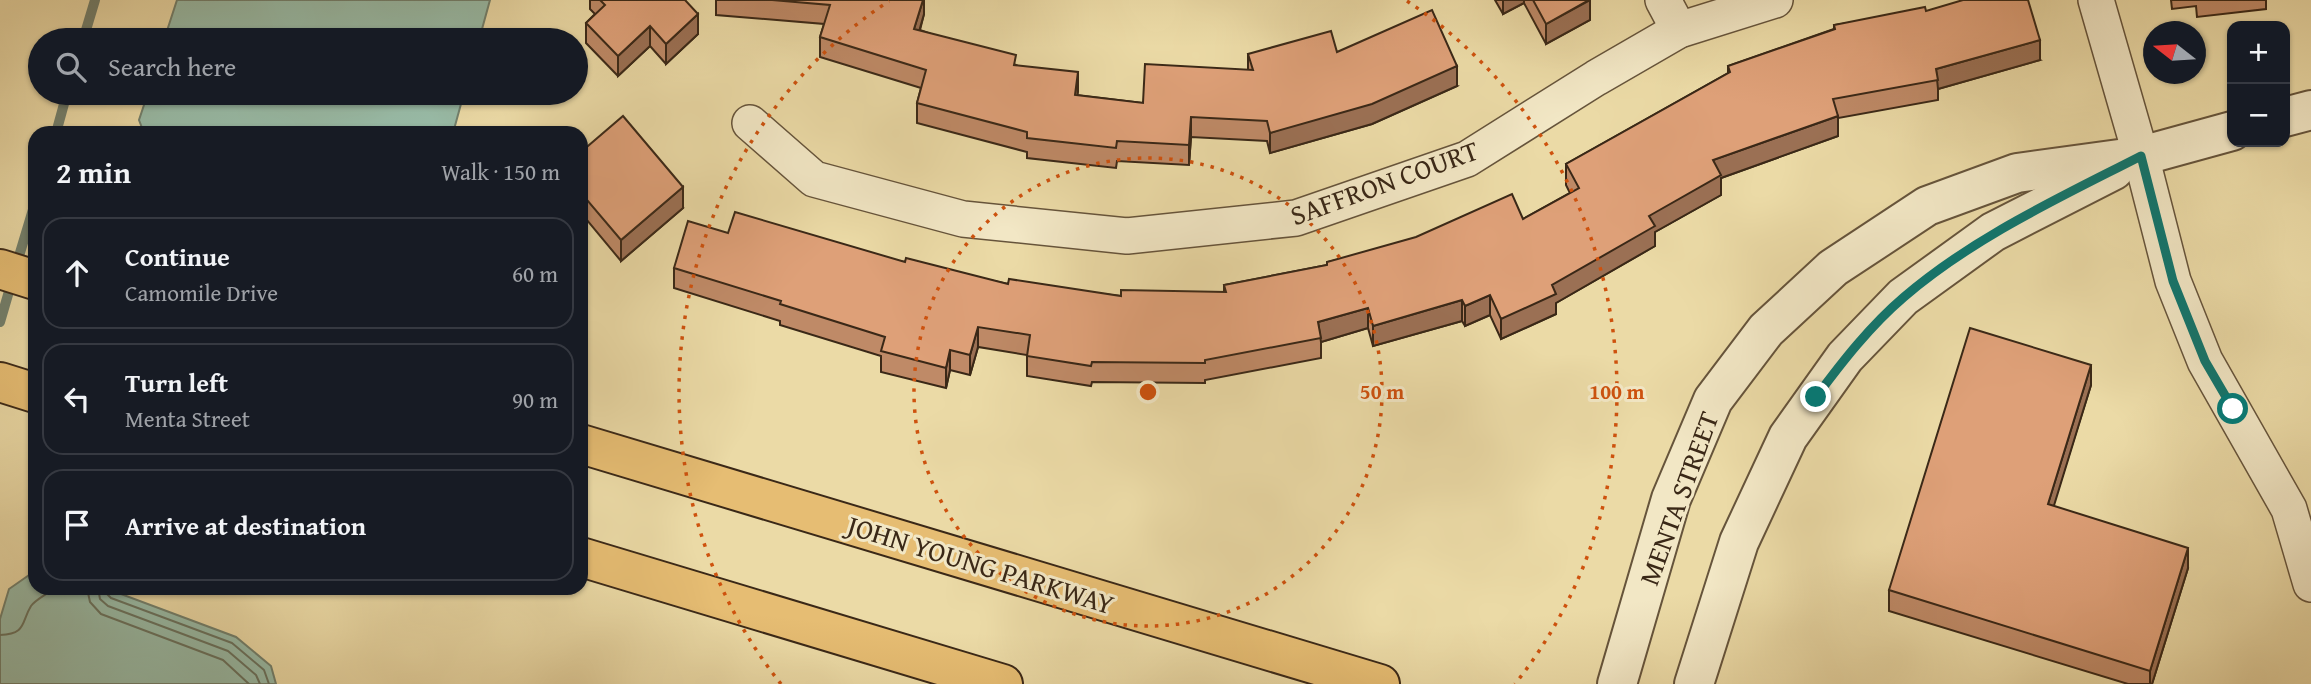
<!DOCTYPE html>
<html lang="en">
<head>
<meta charset="utf-8">
<style>
	body { margin:0; font-family:"Gentium Book Plus",serif; background:#242831; color:#f1f3f6 }
	.controls { position:absolute; right:21px; top:21px; display:grid; overflow:hidden; border-radius:14px; box-shadow:0 2px 5px #0004 }
	.controls button { width:63px; height:63px; display:grid; place-items:center; padding:0; border:0; border-bottom:2px solid #363941; background:#171b24; color:#f1f3f6; font:35px sans-serif }
	.compass { position:absolute; left:2143px; top:21px; width:63px; height:63px; border-radius:50%; background:#171b24; box-shadow:0 2px 5px #0004; rotate:287deg }
	.stop { position:absolute; width:21px; height:21px; margin:-16px; border:5px solid #0f766e; border-radius:50%; background:#fff }
	.stop.end { background:#0f766e; border-color:#fff; box-shadow:0 2px 7px #0008 }
	.list { margin:0; padding:0; list-style:none }
	h2 { display:flex; justify-content:space-between; align-items:center; height:91px; margin:0; padding:0 28px; font-size:30px }
	h2 small { font-size:23px; font-weight:400; color:#9ea1a6 }
	.list li { display:grid; grid-template-columns:46px 1fr auto; gap:21px; align-items:center; box-sizing:border-box; height:112px; margin:0 14px 14px; padding:0 14px; border:2px solid #363941; border-radius:21px }
	.list b { display:block; font-size:26px; white-space:nowrap }
	.list p { margin:0; font-size:23px; white-space:nowrap; color:#9ea1a6 }
	.list em { font-size:23px; font-style:normal; color:#9ea1a6 }
	.icon { flex:none; width:38px; height:38px; fill:none; stroke:currentColor; stroke-width:2; stroke-linecap:round; stroke-linejoin:round }
	.map { position:relative; flex:none; width:2311px; height:684px; overflow:hidden }
	.search { position:absolute; background:#171b24; box-shadow:0 2px 5px #0004; left:28px; top:28px; width:560px; height:77px; display:flex; align-items:center; gap:18px; box-sizing:border-box; padding:0 24px; border-radius:38px; color:#9ea1a6; font-size:26px }
	.panel { position:absolute; background:#171b24; box-shadow:0 2px 5px #0004; left:28px; top:126px; width:560px; height:469px; border-radius:21px }
	.map>svg:first-child { display:block }
</style>
</head>
<body>
<div class="map">
<svg width="2311" height="684" viewBox="0 0 2311 684">
	<rect width="100%" height="100%" fill="#ebdaa6"/>
	<filter id="stains"><feTurbulence type="fractalNoise" baseFrequency=".00286" numOctaves="4"/><feColorMatrix values="0 0 0 0 .2 0 0 0 0 .09 0 0 0 0 .02 0 0 0 .5 -.17"/></filter>
	<radialGradient id="worn" r=".72"><stop offset=".6" stop-color="#630" stop-opacity="0"/><stop offset="1" stop-color="#630" stop-opacity=".3"/></radialGradient>
	<!-- water -->
	<g fill="#98bba7" stroke="#72806d" stroke-width="2">
		<polygon points="177,0 490,0 479,40 164,40"/>
		<polygon points="148,93 464,93 453,133 144,133 139,120"/>
		<polygon points="35,571 35,588 105,588 236,637 271,666 276,684 0,684 0,619 9,589"/>
	</g>
	<g fill="none" stroke-linecap="round" stroke-linejoin="round">
		<!-- shore -->
		<g stroke="#69725f" stroke-width="2">
			<polyline points="87,588 90,602 101,614 223,660 249,684"/>
			<polyline points="98,588 100,599 108,606 228,651 256,675 260,684"/>
			<polyline points="106,588 107,594 111,598 232,643 264,670 269,684"/>
			<path d="M 0,635 C 27,634 21,622 31,606 C 36,599 48,594 54,588"/>
		</g>
		<!-- stream -->
		<g stroke="#72806d" stroke-width="10">
			<polyline points="83,40 95,0"/>
			<polyline points="56,133 67,93"/>
			<polyline points="16,266 35,203"/>
			<polyline points="0,322 12,281"/>
		</g>
		<defs>
			<g id="minor">
				<polyline points="1663,0 1679,30"/>
				<polyline points="2096,0 2141,156 2173,281 2205,361 2289,509 2311,584"/>
				<polyline points="750,123 814,179 963,219 1127,236 1296,218 1467,159 1596,78 1679,30 1775,0"/>
			</g>
			<g id="tertiary">
				<polyline points="2285,117 2311,110"/>
				<polyline points="1617,684 1671,499 1713,400 1766,330 1833,268 1927,206 2017,173 2141,156 2232,131"/>
				<polyline points="1694,684 1739,542 1788,437 1845,357 1903,297 1993,232 2114,170"/>
			</g>
			<g id="trunk">
				<polyline points="0,269 35,280"/>
				<polyline points="0,382 35,393"/>
				<polyline points="581,444 1380,684"/>
				<polyline points="581,557 1003,684"/>
			</g>
		</defs>
		<!-- minor casing -->
		<use href="#minor" stroke="#66543b" stroke-width="38"/>
		<!-- tertiary casing -->
		<use href="#tertiary" stroke="#66543b" stroke-width="42"/>
		<!-- trunk casing -->
		<use href="#trunk" stroke="#3a2817" stroke-width="42"/>
		<!-- minor -->
		<use href="#minor" stroke="#f2e7c5" stroke-width="35"/>
		<!-- tertiary -->
		<use href="#tertiary" stroke="#f2e7c5" stroke-width="38"/>
		<!-- trunk -->
		<use href="#trunk" stroke="#e6bd73" stroke-width="38"/>
	</g>
	<!-- wall -->
	<g fill="#bf8a67" stroke="#3a2817" stroke-width="2">
		<polygon points="590,0 685,0 698,34 666,64 650,46 618,76 586,43 586,23 595,14 590,9"/>
		<polygon points="716,0 924,0 924,14 920,30 1016,65 1077,95 1143,103 1248,70 1248,54 1337,52 1457,86 1372,124 1270,153 1267,141 1191,137 1189,165 1117,161 1116,168 1027,158 1027,152 917,123 917,103 921,88 820,57 820,37 824,24 716,15"/>
		<polygon points="1495,0 1590,0 1590,20 1546,44 1524,3 1503,14"/>
		<polygon points="2171,0 2266,0 2266,9 2197,17 2196,6 2172,9"/>
		<polygon points="1926,11 2040,60 1938,89 1938,100 1838,118 1838,136 1721,178 1721,195 1655,232 1655,246 1556,303 1556,314 1501,339 1490,315 1465,326 1462,321 1373,346 1368,328 1321,342 1321,358 1205,380 1205,383 1092,382 1091,386 1027,376 1027,355 978,347 970,375 950,370 946,388 881,372 881,356 780,325 780,321 674,288 674,268 728,233 905,262 1008,284 1121,296 1224,292 1224,285 1327,265 1327,262 1523,219 1570,193 1566,185 1566,164 1728,73 1728,66 1834,29 1834,25"/>
		<polygon points="581,152 683,208 621,261 581,213"/>
		<polygon points="2091,385 2053,506 2188,568 2152,684 2128,684 1889,611 1889,590"/>
	</g>
	<!-- shaded-wall -->
	<g fill="#9b7054" stroke="#3a2817" stroke-width="2">
		<polygon points="923,0 924,0 924,14 914,49 914,29"/>
		<polygon points="1503,0 1524,0 1524,3 1503,14"/>
		<polygon points="1590,0 1590,20 1546,44 1546,24"/>
		<polygon points="698,14 698,34 666,64 666,44"/>
		<polygon points="650,26 650,46 618,76 618,56"/>
		<polygon points="2040,40 2040,60 1938,89 1936,69"/>
		<polygon points="1457,66 1457,86 1372,124 1270,153 1270,133"/>
		<polygon points="1078,72 1078,92 1075,115 1075,95"/>
		<polygon points="1838,116 1838,136 1721,178 1721,195 1655,232 1655,246 1556,303 1556,314 1501,339 1501,319 1649,216 1713,160"/>
		<polygon points="1191,117 1191,137 1189,165 1189,145"/>
		<polygon points="683,187 683,208 621,261 621,240"/>
		<polygon points="1490,295 1490,315 1465,326 1465,306"/>
		<polygon points="1462,300 1462,321 1373,346 1373,326"/>
		<polygon points="1368,308 1368,328 1321,342 1318,322"/>
		<polygon points="978,327 978,347 970,375 970,355"/>
		<polygon points="950,350 950,370 946,388 946,368"/>
		<polygon points="2091,365 2091,385 2048,525 2048,504"/>
		<polygon points="2188,548 2188,568 2152,684 2150,684 2150,671"/>
	</g>
	<!-- building -->
	<g fill="#dea078" stroke="#3a2817" stroke-width="2">
		<polygon points="600,0 685,0 698,14 666,44 650,26 618,56 586,23 605,5"/>
		<polygon points="772,0 923,0 914,29 1016,55 1014,65 1078,72 1075,95 1143,103 1145,64 1253,70 1248,54 1331,31 1337,52 1432,10 1457,66 1372,104 1270,133 1267,121 1191,117 1189,145 1117,141 1116,148 1027,138 1027,132 917,103 926,70 820,37 830,5"/>
		<polygon points="1533,0 1589,0 1546,24"/>
		<polygon points="1963,0 2028,0 2040,40 1936,69 1938,80 1833,99 1838,116 1713,160 1721,175 1649,216 1655,226 1552,285 1556,294 1501,319 1490,295 1465,306 1462,300 1373,326 1368,308 1318,322 1321,338 1205,360 1205,363 1092,362 1091,366 1027,356 1030,335 978,327 970,355 950,350 946,368 881,351 885,337 780,304 781,301 674,268 688,221 728,233 735,212 905,262 906,258 1008,284 1009,279 1121,296 1121,290 1226,292 1224,285 1327,265 1327,262 1416,237 1512,194 1523,219 1579,188 1566,164 1730,72 1728,66 1835,29 1834,25 1925,7 1926,11"/>
		<polygon points="623,116 683,187 621,240 581,193 581,152"/>
		<polygon points="1970,328 2091,365 2048,504 2188,548 2150,671 1889,590"/>
	</g>
	<g fill="none" stroke-linecap="round" stroke-linejoin="round">
		<!-- route -->
		<path stroke="#0f766e" stroke-width="9" d="M 1816,397 C 1842,362 1870,326 1904,297 C 1974,237 2059,198 2141,156 L 2173,281 L 2205,361 L 2233,409"/>
	</g>
	<!-- distance rings -->
	<g fill="none" stroke="#ce520e" stroke-width="3.5" stroke-dasharray="3.5 7">
		<circle cx="1148" cy="392" r="234"/>
		<path d="M781 684A469 469 0 0 1 889 1M1407 1A469 469 0 0 1 1515 684"/>
	</g>
	<g text-anchor="middle" dominant-baseline="central" stroke-width="6" stroke-linejoin="round" paint-order="stroke">
		<!-- street labels -->
		<g font-size="28" fill="#3a2817" stroke="#f2e7c5">
			<text transform="translate(1384 182) rotate(-20)">SAFFRON COURT</text>
			<text transform="translate(1678 498) rotate(-70)">MENTA STREET</text>
			<text transform="translate(981 564) rotate(17)">JOHN YOUNG PARKWAY</text>
		</g>
	</g>
	<circle cx="1148" cy="392" r="10" fill="#ce520e" stroke="#f2e7c5" stroke-width="3.5"/>
	<g font-size="21" text-anchor="middle" font-weight="bold" fill="#ce520e" stroke="#f2e7c5" stroke-width="6" stroke-linejoin="round" paint-order="stroke">
		<text x="1382" y="399">50 m</text>
		<text x="1617" y="399">100 m</text>
	</g>
	<rect width="100%" height="100%" filter="url(#stains)"/>
	<rect width="100%" height="100%" fill="url(#worn)"/>
</svg>
<div class="controls">
<button>+</button>
<button>−</button>
</div>
<svg class="compass" viewBox="-18 -18 36 36"><path d="M0-13l5 13h-10z" fill="#e53935"/><path d="M0 13l5-13h-10z" fill="#9ea1a6"/></svg>
<div class="stop" style="left:2233px;top:409px"></div>
<div class="stop end" style="left:1816px;top:397px"></div>
<div class="search"><svg class="icon" aria-label="search" viewBox="0 0 24 24"><circle cx="10" cy="10" r="6"/><path d="M15 15l6 6"/></svg>Search here</div>
<section class="panel">
<h2>2 min<small>Walk · 150 m</small></h2>
<ul class="list">
<li><svg class="icon" aria-label="ahead" viewBox="0 0 24 24"><path d="M12 20V5M6 11l6-6 6 6"/></svg><div><b>Continue</b><p>Camomile Drive</p></div><em>60 m</em></li>
<li><svg class="icon" aria-label="left" viewBox="0 0 24 24"><path d="M17 20v-9H6M10 6l-5 5 5 5"/></svg><div><b>Turn left</b><p>Menta Street</p></div><em>90 m</em></li>
<li><svg class="icon" aria-label="arrive" viewBox="0 0 24 24"><path d="M6 21V4h12l-3 4 3 4H6"/></svg><div><b>Arrive at destination</b></div></li>
</ul>
</section>
</div>
</body>
</html>
